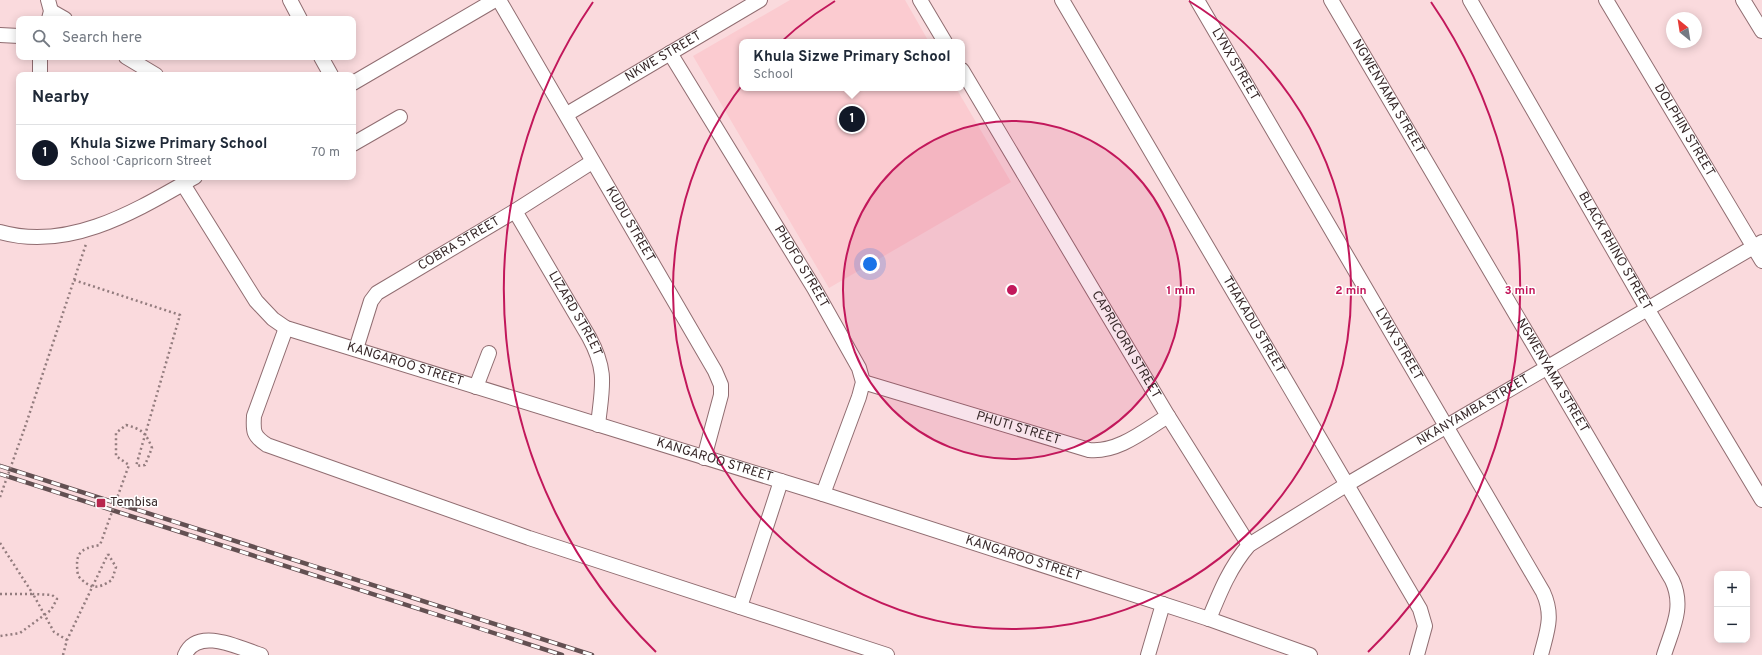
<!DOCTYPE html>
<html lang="en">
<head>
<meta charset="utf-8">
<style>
	body { margin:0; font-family:Overpass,sans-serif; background:#f6f6f7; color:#1f2937 }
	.controls { position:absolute; right:12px; bottom:12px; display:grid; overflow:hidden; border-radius:8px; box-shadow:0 2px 10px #0003 }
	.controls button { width:36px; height:36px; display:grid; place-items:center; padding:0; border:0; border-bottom:1px solid #e0e1e3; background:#fff; color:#1f2937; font:20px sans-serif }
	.compass { position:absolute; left:1666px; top:12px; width:36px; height:36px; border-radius:50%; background:#fff; box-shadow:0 2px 10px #0003; rotate:330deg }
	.you { position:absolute; left:870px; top:264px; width:14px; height:14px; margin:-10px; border:3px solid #fff; border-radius:50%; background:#1a73e8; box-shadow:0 0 0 6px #1a73e833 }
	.badge { display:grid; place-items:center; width:26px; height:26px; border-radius:50%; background:#111827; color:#fff; font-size:13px; font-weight:700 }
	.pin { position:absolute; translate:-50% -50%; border:2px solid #fff; box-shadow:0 1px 4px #0006 }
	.popup { position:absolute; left:739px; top:39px; width:226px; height:52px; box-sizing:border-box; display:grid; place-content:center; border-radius:8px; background:#fff; filter:drop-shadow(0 1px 3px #0005); font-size:13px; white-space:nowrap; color:#747a83 }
	.popup b { font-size:15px; color:#1f2937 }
	.popup::after { content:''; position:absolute; left:50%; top:100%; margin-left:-8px; border:8px solid transparent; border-top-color:#fff }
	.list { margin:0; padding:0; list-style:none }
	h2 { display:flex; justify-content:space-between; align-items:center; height:52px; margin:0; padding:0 16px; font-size:17px }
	h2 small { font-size:13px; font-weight:400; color:#747a83 }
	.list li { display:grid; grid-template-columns:26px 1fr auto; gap:12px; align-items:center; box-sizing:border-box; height:56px; padding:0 16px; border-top:1px solid #e0e1e3 }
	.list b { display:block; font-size:15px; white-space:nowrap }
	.list p { margin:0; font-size:13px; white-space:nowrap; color:#747a83 }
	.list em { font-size:13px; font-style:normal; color:#747a83 }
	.icon { flex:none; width:22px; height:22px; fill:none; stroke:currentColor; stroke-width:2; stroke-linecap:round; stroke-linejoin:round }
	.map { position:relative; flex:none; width:1762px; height:655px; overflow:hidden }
	.search { position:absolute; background:#fff; box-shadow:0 2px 10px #0003; left:16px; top:16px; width:340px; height:44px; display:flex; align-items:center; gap:10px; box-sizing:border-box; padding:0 14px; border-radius:8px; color:#747a83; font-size:15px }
	.panel { position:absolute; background:#fff; box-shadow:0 2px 10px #0003; left:16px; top:72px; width:340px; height:108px; border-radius:8px }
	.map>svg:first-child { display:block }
</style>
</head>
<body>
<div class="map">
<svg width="1762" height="655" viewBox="0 0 1762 655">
	<rect width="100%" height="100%" fill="#fadadd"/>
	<!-- built -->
	<polygon fill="#fbcbd0" points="790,0 905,0 929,42 742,42 742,88 956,88 1011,182 829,288 693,56"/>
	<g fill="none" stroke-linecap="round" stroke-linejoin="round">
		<defs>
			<g id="minor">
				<polyline points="48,0 51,11 49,19"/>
				<polyline points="290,0 300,19"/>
				<path id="s1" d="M 499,0 L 715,371 L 721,385 L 721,395 L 704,458"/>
				<polyline points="920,0 945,42"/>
				<path id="s2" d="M 1062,0 L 1420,609 L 1425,626 L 1417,655"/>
				<path id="s3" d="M 1197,0 L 1543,592 C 1554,616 1547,631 1541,655"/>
				<path id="s4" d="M 1331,0 L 1672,580 C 1685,607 1672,629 1664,655"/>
				<path id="s5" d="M 1470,0 L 1648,310 L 1762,500"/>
				<path id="s6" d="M 1606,0 L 1762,261"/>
				<polyline points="1743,0 1762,31"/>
				<polyline points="51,11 65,19"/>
				<polyline points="0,35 19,36"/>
				<path id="s7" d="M 670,53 L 814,288 L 859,368 L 863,382 L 859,397 L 823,494"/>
				<polyline points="126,57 156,75"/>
				<polyline points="321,57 331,75"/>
				<path id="s8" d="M 962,70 L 1168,416 L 1249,545"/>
				<polyline points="40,75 40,57"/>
				<polyline points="353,83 495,0"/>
				<path id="s9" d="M 567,114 L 760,0"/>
				<polyline points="353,144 400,117"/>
				<path id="s10" d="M 183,184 L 256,301 L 273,319 L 286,328 L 823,494 L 1209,619 L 1310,655"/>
				<path id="s11" d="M 515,211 L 589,337 C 608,372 602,387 598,425"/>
				<path d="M 0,232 C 70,252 137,210 195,177"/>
				<path d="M 286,328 L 254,416 C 253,431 253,436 267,445 L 529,538 L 887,655"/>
				<path id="s12" d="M 356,349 L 371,301 L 377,293 L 515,211 L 592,162"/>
				<path id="s13" d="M 863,382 L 1089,450 C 1118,453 1145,430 1168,416"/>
				<polyline points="476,387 489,353"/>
				<polyline points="740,607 781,481"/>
				<path id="s14" d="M 1209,619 C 1220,592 1230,567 1249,545 L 1346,485 L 1762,242"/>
				<path d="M 185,655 C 197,626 240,648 261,655"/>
				<polyline points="1148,655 1163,604"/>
			</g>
		</defs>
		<!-- minor casing -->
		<use href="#minor" stroke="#906d71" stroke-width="16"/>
		<!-- path -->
		<g stroke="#937c7e" stroke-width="2.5" stroke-dasharray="2 3" stroke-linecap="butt">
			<polyline points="74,280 180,315 136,466"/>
			<polyline points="25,427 86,244"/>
			<polyline points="0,543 33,594 52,595 57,599 51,610 20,633 0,636"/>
			<polyline points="0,594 33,594 54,632 67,640"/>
			<polyline points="63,655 67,640 108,554"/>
		</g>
		<!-- minor -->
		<use href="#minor" stroke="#fff" stroke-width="14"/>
		<defs>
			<g id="rail">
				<polyline points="0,466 592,655"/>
				<polyline points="0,474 562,655"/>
			</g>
		</defs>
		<!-- rail casing -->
		<use href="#rail" stroke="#635052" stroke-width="4.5"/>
		<!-- rail -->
		<use href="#rail" stroke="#fff" stroke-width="3" stroke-dasharray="9" stroke-linecap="butt"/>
		<!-- path-bridge -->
		<g stroke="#937c7e" stroke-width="2.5" stroke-dasharray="2 3" stroke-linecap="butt">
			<polyline points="0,497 25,427"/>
			<path d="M 108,554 L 116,567 L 112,580 C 96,590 91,589 78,576 C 75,554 78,549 100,545 L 129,465 L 116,456 L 116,433 L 126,425 C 142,429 146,433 152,448 L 145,465 L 136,466"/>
		</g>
	</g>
	<!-- distance rings -->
	<circle cx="1012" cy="290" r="169" fill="#c2185b" fill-opacity=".12"/>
	<g fill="none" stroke="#c2185b" stroke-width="2">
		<circle cx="1012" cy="290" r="169"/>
		<path d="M1189 1A339 339 0 1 1 835 1"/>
		<path d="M656 652A508 508 0 0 1 593 2M1431 2A508 508 0 0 1 1368 652"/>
	</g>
	<!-- markers -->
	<rect fill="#b7264d" stroke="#fff" stroke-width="1.5" x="96" y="498" width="10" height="10" rx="2"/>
	<g text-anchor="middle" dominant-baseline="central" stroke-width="3" stroke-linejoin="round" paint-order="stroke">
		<!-- street labels -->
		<g font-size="13" fill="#38292a" stroke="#fff">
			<text stroke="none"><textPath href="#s9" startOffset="112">NKWE STREET</textPath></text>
			<text stroke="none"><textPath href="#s3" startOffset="75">LYNX STREET</textPath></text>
			<text stroke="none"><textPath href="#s4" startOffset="112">NGWENYAMA STREET</textPath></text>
			<text stroke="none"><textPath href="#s6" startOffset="152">DOLPHIN STREET</textPath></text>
			<text stroke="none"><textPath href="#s1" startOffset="260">KUDU STREET</textPath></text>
			<text stroke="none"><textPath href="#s12" startOffset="156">COBRA STREET</textPath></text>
			<text stroke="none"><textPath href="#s5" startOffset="290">BLACK RHINO STREET</textPath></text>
			<text stroke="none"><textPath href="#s7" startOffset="251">PHOFO STREET</textPath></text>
			<text stroke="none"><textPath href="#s11" startOffset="119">LIZARD STREET</textPath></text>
			<text stroke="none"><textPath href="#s2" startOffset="377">THAKADU STREET</textPath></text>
			<text stroke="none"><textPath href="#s8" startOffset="320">CAPRICORN STREET</textPath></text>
			<text stroke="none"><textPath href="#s3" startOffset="399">LYNX STREET</textPath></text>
			<text stroke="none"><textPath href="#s10" startOffset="303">KANGAROO STREET</textPath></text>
			<text stroke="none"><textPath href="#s4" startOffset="436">NGWENYAMA STREET</textPath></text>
			<text stroke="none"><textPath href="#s14" startOffset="346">NKANYAMBA STREET</textPath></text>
			<text stroke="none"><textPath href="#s13" startOffset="162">PHUTI STREET</textPath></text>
			<text stroke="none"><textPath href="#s10" startOffset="627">KANGAROO STREET</textPath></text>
			<text stroke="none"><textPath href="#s10" startOffset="951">KANGAROO STREET</textPath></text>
		</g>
		<!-- poi labels -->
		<g font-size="13" fill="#38292a" stroke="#fff" text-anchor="start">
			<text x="110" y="503">Tembisa</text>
		</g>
	</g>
	<circle cx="1012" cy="290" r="6" fill="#c2185b" stroke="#fff" stroke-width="2"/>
	<g font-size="12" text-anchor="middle" font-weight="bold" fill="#c2185b" stroke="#fff" stroke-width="3" stroke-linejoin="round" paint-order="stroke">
		<text x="1181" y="294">1 min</text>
		<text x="1351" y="294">2 min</text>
		<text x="1520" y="294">3 min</text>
	</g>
</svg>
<div class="controls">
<button>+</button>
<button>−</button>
</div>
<svg class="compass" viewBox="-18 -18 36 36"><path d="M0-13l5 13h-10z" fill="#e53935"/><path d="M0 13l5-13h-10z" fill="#747a83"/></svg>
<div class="you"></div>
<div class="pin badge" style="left:852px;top:119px">1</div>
<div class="popup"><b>Khula Sizwe Primary School</b>School</div>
<div class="search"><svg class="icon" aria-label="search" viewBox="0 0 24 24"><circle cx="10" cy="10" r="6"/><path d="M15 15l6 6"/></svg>Search here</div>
<section class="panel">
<h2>Nearby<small></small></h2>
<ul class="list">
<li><span class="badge">1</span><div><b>Khula Sizwe Primary School</b><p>School · Capricorn Street</p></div><em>70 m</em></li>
</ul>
</section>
</div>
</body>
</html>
